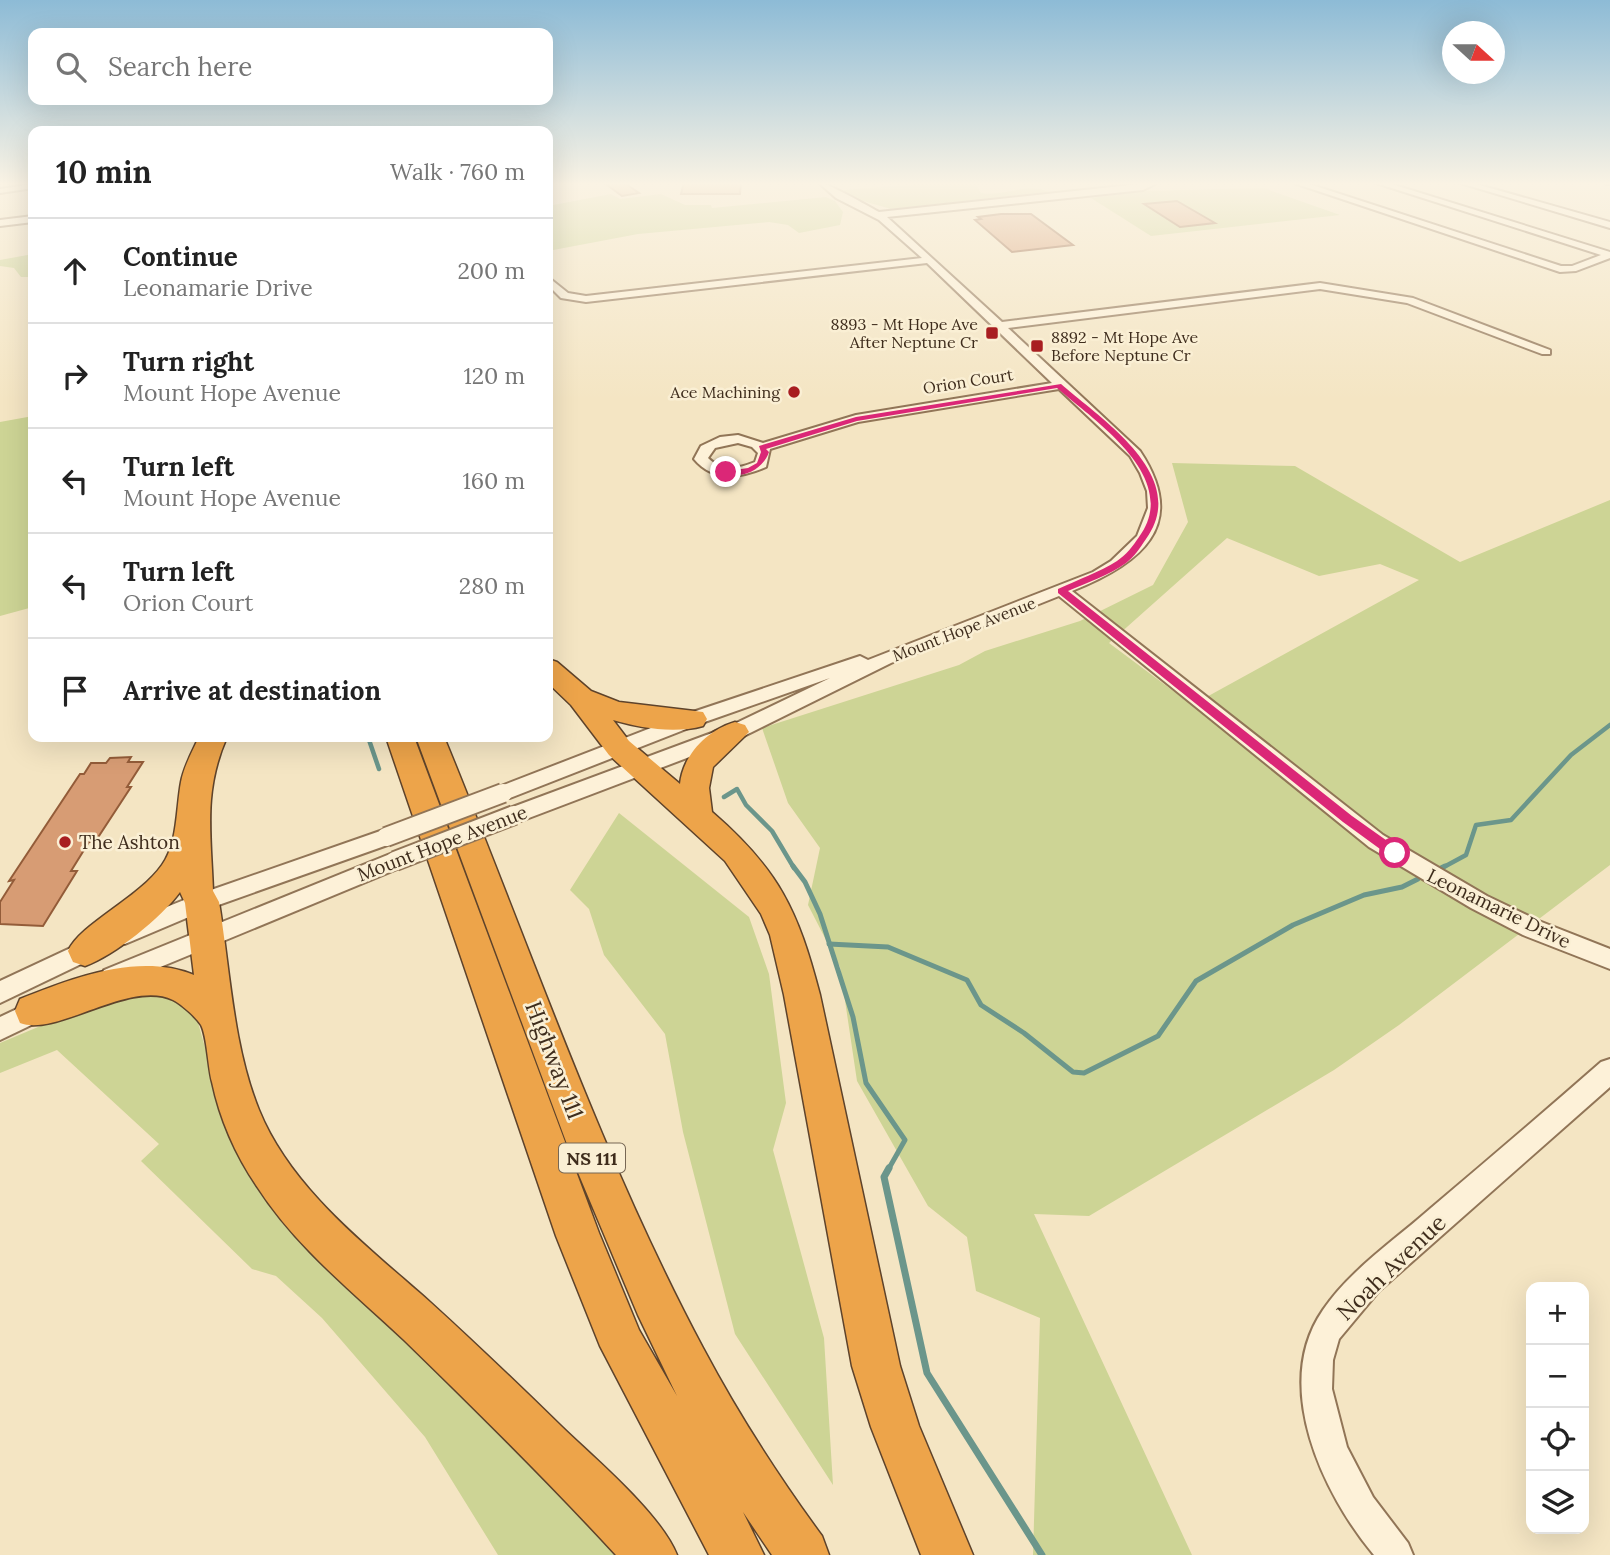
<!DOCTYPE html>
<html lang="en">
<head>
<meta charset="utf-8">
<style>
	body { margin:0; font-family:Lora,serif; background:#f2f2f2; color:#222 }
	.controls { position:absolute; right:21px; bottom:21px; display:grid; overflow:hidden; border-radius:14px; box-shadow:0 7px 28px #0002 }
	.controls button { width:63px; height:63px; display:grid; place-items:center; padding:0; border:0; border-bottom:2px solid #e0e0e0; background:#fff; color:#222; font:35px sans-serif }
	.compass { position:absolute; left:1442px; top:21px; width:63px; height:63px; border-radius:50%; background:#fff; box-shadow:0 7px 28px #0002; rotate:111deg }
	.stop { position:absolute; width:21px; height:21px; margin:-16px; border:5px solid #db2777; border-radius:50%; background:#fff }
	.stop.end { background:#db2777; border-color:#fff; box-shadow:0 2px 7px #0008 }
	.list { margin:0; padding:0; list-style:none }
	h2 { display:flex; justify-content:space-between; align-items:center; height:91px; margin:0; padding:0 28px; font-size:30px }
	h2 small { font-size:23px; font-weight:400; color:#767676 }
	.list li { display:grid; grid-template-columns:46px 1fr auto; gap:21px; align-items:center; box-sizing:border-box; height:105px; padding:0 28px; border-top:2px solid #e0e0e0 }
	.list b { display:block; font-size:26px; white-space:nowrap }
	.list p { margin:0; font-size:23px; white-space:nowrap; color:#767676 }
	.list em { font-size:23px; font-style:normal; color:#767676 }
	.icon { flex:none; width:38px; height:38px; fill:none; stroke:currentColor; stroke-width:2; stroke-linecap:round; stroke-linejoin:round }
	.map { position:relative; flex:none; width:1610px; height:1555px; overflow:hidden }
	.search { position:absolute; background:#fff; box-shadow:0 7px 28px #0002; left:28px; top:28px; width:525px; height:77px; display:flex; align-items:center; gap:18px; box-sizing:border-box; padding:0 24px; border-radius:14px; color:#767676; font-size:26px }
	.panel { position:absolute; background:#fff; box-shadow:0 7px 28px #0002; left:28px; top:126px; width:525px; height:616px; border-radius:14px }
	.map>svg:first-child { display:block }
</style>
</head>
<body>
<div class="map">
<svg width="1610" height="1555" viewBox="0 0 1610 1555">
	<rect width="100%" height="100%" fill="#f4e5c3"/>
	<!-- green -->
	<g fill="#cdd495" fill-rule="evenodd">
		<path d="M 950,182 L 1023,182 L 976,185 L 981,193 C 1005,197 1025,182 1049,192 L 891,209 L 846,196 L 844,190 Z"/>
		<polygon points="1264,188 1340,215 1151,236 1091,198 1143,191"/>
		<polygon points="611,194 620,199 661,194 685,205 711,205 712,208 826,197 835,201 843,212 840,225 799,233 788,225 769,222 638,234 548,251 548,206"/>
		<polygon points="33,254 33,277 21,277 14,268 0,266 0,260"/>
		<polygon points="33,416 33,607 0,616 0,422"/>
		<path d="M 1172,463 L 1295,466 L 1460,562 L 1610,500 L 1610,865 L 1399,1025 L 1334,1070 L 1089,1216 L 1034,1214 L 1192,1555 L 1033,1555 L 1040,1318 L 976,1291 L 967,1237 L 928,1206 L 857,1081 L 840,967 L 808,905 L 820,848 L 788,803 L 762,728 L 959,665 L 985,651 L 1080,621 L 1153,585 L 1188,522 ZM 1227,538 L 1319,576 L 1380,564 L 1419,580 L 1192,705 L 1109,643 Z"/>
		<polygon points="619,813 749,917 769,974 786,1103 773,1150 824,1338 833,1485 735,1334 683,1132 665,1034 604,955 589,909 570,890"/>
		<polygon points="148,993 172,997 197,1019 230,1136 250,1178 283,1224 396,1329 624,1555 498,1555 425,1437 322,1318 276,1276 252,1269 141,1161 159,1144 57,1050 0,1073 0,1043 107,998"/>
	</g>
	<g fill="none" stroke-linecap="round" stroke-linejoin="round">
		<!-- stream-far2 -->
		<g stroke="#6b968b" stroke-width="4.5">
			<polyline points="368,737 379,769"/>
			<polyline points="724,797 737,789 746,805 772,831 794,868"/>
			<polyline points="1442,868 1466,855 1476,825 1511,820 1571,755 1610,725"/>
		</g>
		<!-- stream-far1 -->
		<g stroke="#6b968b" stroke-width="5">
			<polyline points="793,866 805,882 820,914 853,1017 866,1083 905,1140 888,1170"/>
			<polyline points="1437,870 1445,866"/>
			<polyline points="829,944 888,947 967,980 981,1005 1024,1033 1073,1072 1084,1073 1158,1036 1196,981 1293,925 1364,895 1402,887 1418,879"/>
		</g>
		<!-- stream -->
		<polyline stroke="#6b968b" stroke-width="7" points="889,1168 884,1177 927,1373 1042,1555"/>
	</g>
	<!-- building -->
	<g fill="#d79c74" stroke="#935c39" stroke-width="2">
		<polygon points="603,182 623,182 639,193 622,196"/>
		<polygon points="684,182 741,182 740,194 681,194"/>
		<polygon points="1177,201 1215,223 1180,227 1144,204"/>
		<polygon points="1001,214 1031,214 1073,245 1012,252 975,220 981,219 978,217"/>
		<polygon points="131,757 128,762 143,762 127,787 131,787 95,842 89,842 71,871 77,871 43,926 0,924 0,902 14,880 9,881 80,774 84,774 91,763 106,763 110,758"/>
	</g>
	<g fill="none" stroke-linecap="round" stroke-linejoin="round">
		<defs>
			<g id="minor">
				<path d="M 818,182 C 826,182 868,206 879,212 L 1159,182 L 1143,190 L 887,217 L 1002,322 L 1320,283 L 1413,298 L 1550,350 L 1550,354 L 1542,354 L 1407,303 L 1320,289 L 1008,328 L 1140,451 C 1190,526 1140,564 1072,591 L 1383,835 L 1487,896 L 1539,921 L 1610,949 L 1610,969 L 1523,935 L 1471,908 L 1369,847 L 1059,596 L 891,663 L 742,737 L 521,821 L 507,821 L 504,815 L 507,809 L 728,727 L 830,678 L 699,724 L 510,798 L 496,798 L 493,793 L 496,788 L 687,714 L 854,658 L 860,656 L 868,660 L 1093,572 L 1111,561 L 1137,536 L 1148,508 L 1147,491 L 1140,473 L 1130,456 L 1059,389 L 858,422 L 770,449 L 766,467 C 741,478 713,482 694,459 L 701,446 L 720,437 L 738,435 L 763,443 L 856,415 L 1052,383 L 927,263 L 586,302 L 561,298 L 548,285 L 548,277 L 568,293 L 586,296 L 922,258 L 879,220 L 836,198 ZM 738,443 L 752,447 L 758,453 L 755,462 C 738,469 722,472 708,458 L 715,448 Z"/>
				<polygon points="1291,182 1303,182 1561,266 1572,266 1601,255 1373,182 1385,182 1610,252 1610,258 1576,271 1560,272"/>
				<polygon points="1457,182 1469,182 1610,222 1610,228"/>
				<polygon points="1605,182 1610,182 1610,184 1606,184"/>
				<polygon points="33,184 33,188 0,193 0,189"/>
				<polygon points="33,216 33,222 0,226 0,220"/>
				<polygon points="386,829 393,831 396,837 393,843 210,908 125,944 117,941 114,934 117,927 194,896"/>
				<polygon points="395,852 402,855 405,861 402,867 112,987 104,984 100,977 104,970"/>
				<polygon points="94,937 102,940 105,947 102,954 0,1003 0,981"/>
				<polygon points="40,998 48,1001 52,1009 48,1017 0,1040 0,1017"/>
				<path d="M 1610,1059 L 1610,1087 L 1379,1291 L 1339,1339 L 1333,1360 L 1332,1389 L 1347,1447 L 1373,1497 L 1408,1543 L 1413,1555 L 1374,1555 C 1323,1494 1271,1385 1323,1310 C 1350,1270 1395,1240 1431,1208 C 1488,1160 1545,1111 1601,1062 Z"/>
			</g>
			<g id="highway">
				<path d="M 548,659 L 557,662 L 591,691 L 619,702 L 703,712 L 707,719 L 703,726 C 674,734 641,728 613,720 L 629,741 L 680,784 C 683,755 707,730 735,722 L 745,725 L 749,732 L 713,767 L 709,788 L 712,812 C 779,870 798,910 820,995 L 900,1366 L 919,1426 L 973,1555 L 921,1555 L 871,1427 L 852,1366 L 784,995 L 770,935 L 761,914 L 725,861 L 609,755 L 571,705 L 548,683 Z"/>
				<path d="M 199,737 L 227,737 C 203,791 211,834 213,891 L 219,902 C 230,970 233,1046 259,1110 C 291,1189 368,1247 430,1302 C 475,1343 518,1384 561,1426 C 595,1459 660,1513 677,1555 L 616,1555 C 548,1481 476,1410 404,1340 C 353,1292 296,1247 258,1188 C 236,1156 220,1120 212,1082 C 208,1068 207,1036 201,1025 C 196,1017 181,1004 173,1000 C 130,979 57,1037 20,1023 L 15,1011 L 20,999 C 73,978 139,952 194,975 L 185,903 L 180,892 C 161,918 115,955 85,966 L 73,962 L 68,951 C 80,924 139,898 162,865 C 178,843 176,808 181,782 C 184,766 192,752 199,737 Z"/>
				<path d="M 386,737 L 414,737 L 599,1233 L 639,1330 L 677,1396 L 638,1315 L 574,1163 L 416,737 L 444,737 C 528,941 599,1153 703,1348 C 738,1414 778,1476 822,1536 L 829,1555 L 772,1555 L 743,1512 L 764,1555 L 709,1555 L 600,1346 L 556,1236 Z"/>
			</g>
		</defs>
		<!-- minor casing -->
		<use href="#minor" stroke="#917557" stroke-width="4"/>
		<!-- highway casing -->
		<use href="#highway" stroke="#5e432b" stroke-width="3"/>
		<!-- minor -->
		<use href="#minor" fill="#fdf1d8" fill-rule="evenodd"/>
		<!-- highway -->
		<use href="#highway" fill="#eda44a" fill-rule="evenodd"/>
		<defs>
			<g id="minor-bridge">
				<polyline points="386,837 503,793"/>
				<polyline points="395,861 514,815"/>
			</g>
		</defs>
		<!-- minor-bridge casing -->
		<use href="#minor-bridge" stroke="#917557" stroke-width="22" stroke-linecap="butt"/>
		<!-- minor-bridge -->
		<use href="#minor-bridge" stroke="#fdf1d8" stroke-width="18"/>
	</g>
	<!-- sky -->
	<linearGradient id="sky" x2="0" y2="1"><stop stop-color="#8dbbd6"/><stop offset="0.46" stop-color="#faf3e4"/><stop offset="1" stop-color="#faf3e4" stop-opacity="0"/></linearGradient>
	<rect width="1610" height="400" fill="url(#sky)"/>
	<!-- route -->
	<path fill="#db2777" d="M 1061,384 C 1102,420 1191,476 1146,539 C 1140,548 1134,557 1126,563 C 1110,575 1086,583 1068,591 L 1352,816 L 1400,850 L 1400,857 L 1391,857 L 1343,822 L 1058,593 L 1058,589 C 1077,580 1100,572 1117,561 C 1126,555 1133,546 1139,537 C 1182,478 1096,422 1057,388 L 857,421 L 766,449 L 769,452 C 763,470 740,481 722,472 L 748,468 L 757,463 L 761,452 L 759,446 L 856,417 Z"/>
	<!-- markers -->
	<g fill="#a81e21" stroke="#faefd4" stroke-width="2.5">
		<rect x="985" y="326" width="14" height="14" rx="3.5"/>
		<rect x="1030" y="339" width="14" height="14" rx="3.5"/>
		<circle cx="794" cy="392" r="7"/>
		<circle cx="65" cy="842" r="7"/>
	</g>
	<g text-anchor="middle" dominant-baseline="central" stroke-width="5" stroke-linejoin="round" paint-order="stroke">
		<!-- far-poi labels -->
		<g font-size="16" fill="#3f2d1d" stroke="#faefd4" text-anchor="end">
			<text x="978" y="324">8893 - Mt Hope Ave<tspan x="978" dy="18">After Neptune Cr</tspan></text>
			<text x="1051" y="337" text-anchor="start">8892 - Mt Hope Ave<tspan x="1051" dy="18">Before Neptune Cr</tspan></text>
			<text x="780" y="392">Ace Machining</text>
		</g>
		<!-- far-street labels -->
		<g font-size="16" fill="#3f2d1d" stroke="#faefd4">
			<text transform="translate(968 381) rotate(-9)">Orion Court</text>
			<text transform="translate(964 629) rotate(-21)">Mount Hope Avenue</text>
		</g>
		<!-- shield labels -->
		<rect fill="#faefd4" stroke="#776754" stroke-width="2" x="559" y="1143.5" width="66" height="29" rx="5"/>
		<g font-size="18" font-weight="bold" fill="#3f2d1d">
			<text x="592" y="1158">NS 111</text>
		</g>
		<!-- poi labels -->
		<g font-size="19" fill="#3f2d1d" stroke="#faefd4" text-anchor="start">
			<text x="79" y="842">The Ashton</text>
		</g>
		<!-- street labels -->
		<g font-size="19" fill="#3f2d1d" stroke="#faefd4">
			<text transform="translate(442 843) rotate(-21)">Mount Hope Avenue</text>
			<text transform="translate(1499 908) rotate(26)">Leonamarie Drive</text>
		</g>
		<!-- near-street labels -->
		<g font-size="23" fill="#3f2d1d" stroke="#faefd4">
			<text transform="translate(555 1060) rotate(69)">Highway 111</text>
			<text transform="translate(1391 1267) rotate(-44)">Noah Avenue</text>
		</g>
	</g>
</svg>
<div class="controls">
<button>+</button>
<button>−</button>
<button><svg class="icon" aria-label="locate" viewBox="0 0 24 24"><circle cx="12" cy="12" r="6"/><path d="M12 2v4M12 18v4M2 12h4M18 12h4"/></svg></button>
<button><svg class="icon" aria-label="layers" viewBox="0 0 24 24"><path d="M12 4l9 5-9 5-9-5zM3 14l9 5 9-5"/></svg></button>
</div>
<svg class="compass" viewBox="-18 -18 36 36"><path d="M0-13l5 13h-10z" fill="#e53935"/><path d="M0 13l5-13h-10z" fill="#767676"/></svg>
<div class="stop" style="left:1395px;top:853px"></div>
<div class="stop end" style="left:726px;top:472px"></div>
<div class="search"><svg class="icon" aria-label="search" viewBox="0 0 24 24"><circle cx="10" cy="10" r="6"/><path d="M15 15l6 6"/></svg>Search here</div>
<section class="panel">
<h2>10 min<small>Walk · 760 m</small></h2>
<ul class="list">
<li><svg class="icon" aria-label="ahead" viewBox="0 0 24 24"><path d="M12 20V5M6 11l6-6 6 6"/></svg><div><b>Continue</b><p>Leonamarie Drive</p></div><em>200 m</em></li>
<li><svg class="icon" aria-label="right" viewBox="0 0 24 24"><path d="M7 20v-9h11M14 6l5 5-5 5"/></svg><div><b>Turn right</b><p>Mount Hope Avenue</p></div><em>120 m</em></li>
<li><svg class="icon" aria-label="left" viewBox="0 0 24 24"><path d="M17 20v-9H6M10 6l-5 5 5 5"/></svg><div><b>Turn left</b><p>Mount Hope Avenue</p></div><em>160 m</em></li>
<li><svg class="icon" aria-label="left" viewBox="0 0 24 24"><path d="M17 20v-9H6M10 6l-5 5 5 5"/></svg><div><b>Turn left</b><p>Orion Court</p></div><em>280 m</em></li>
<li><svg class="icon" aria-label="arrive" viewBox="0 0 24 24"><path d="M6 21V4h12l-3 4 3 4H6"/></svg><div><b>Arrive at destination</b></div></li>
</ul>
</section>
</div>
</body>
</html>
